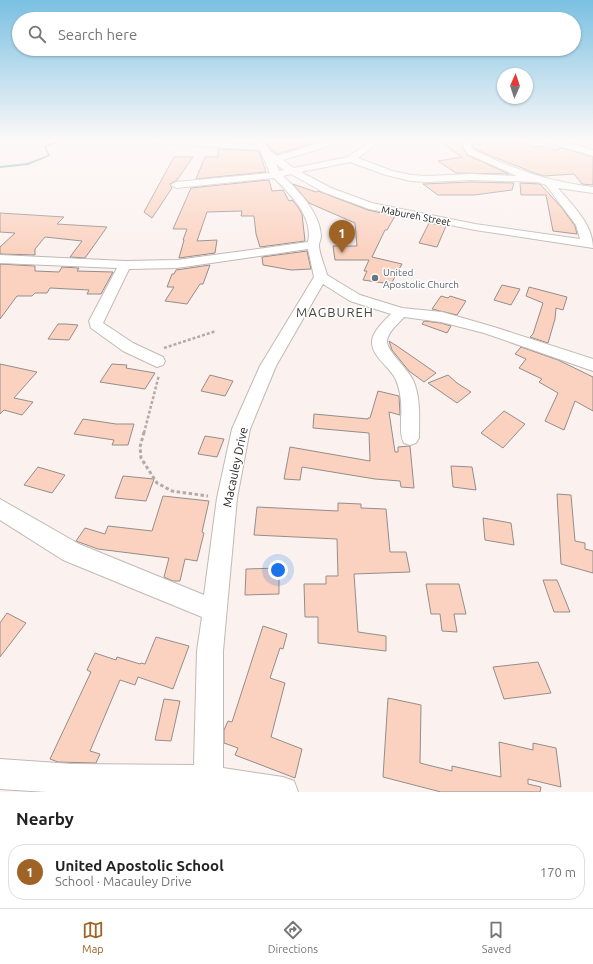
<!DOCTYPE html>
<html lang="en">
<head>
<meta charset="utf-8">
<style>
	body { margin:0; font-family:Ubuntu,sans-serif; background:#f2f2f2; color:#222 }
	.compass { position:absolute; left:497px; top:68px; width:36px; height:36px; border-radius:50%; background:#fff; box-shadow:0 1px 3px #0004; rotate:3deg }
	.you { position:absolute; left:278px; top:570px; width:14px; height:14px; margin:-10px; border:3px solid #fff; border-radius:50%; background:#1a73e8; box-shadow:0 0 0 6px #1a73e833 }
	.badge { display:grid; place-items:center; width:26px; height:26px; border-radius:50%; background:#9f6425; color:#fff; font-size:13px; font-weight:700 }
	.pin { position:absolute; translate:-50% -33px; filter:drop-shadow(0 1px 2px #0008) }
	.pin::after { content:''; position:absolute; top:21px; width:14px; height:12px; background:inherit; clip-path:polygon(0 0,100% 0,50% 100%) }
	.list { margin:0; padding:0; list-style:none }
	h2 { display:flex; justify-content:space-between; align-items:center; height:52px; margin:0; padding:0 16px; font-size:17px }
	h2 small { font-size:13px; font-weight:400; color:#767676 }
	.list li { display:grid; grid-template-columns:26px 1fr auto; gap:12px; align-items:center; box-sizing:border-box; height:56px; margin:0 8px 8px; padding:0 8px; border:1px solid #e0e0e0; border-radius:16px }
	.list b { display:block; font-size:15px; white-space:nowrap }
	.list p { margin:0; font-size:13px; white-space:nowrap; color:#767676 }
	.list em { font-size:13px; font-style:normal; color:#767676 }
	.icon { flex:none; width:22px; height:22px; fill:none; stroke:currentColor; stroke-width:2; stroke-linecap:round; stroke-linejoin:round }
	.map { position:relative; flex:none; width:593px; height:792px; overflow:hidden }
	.search { position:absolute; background:#fff; box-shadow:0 1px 3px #0004; left:12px; right:12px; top:12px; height:44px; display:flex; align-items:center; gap:10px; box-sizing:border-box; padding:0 14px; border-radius:22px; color:#767676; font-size:15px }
	.sheet { height:116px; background:#fff }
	nav { display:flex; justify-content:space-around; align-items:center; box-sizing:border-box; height:56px; border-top:1px solid #e0e0e0; background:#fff; font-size:11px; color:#767676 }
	nav a { display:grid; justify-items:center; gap:2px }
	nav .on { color:#9f6425 }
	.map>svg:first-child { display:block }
</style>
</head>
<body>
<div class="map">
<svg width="593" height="792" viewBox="0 0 593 792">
	<rect width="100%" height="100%" fill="#fbf2ef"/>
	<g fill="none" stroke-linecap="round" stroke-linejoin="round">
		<!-- stream -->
		<polygon fill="#5c9ba0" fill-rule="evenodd" points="63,140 68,140 55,144 46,147 50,156 28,165 0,168 0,166 27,163 48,155 44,146 53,142"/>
	</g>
	<!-- building -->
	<g fill="#fbd2c0" stroke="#958d8a">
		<polygon points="265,140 324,140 277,154 271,150"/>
		<polygon points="519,140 526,140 531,147 550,146 554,150 562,148 593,157 593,185 582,184 574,174 544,176 532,172 489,155 475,149 473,146 474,143 519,142"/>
		<polygon points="442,143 463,143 462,147 467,155 509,174 456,173 438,161 462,157"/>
		<polygon points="218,149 259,151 266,172 196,179 205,157 218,157"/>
		<polygon points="174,157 193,157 177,180 170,184 172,188 152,218 144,212"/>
		<polygon points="269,180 272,191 283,190 289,201 292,200 298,207 302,214 305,241 260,247 256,234 254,216 241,216 242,211 207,212 197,241 217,240 215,253 179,258 184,240 183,240 187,229 173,229 191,188"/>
		<polygon points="471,182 514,183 512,190 474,195 438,195 423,184"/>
		<polygon points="520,183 540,184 562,208 575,226 577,234 553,231 546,195 521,195"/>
		<polygon points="293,184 316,192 318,191 368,210 395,216 387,230 385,230 372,257 402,264 391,284 363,280 367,271 364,271 369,260 335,260 333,246 357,246 355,223 309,203"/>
		<polygon points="0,213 64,217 57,224 107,227 85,258 70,257 82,241 45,237 35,249 35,255 0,254 0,247 15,233 0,232"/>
		<polygon points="429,223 446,226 437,247 419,243"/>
		<polygon points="307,251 311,269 291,270 263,265 262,257"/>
		<polygon points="0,264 35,266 35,271 59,272 62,267 79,268 77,271 113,272 101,294 87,294 89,290 50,288 47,293 35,293 32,296 17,296 0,319"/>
		<polygon points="210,265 203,284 200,284 187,304 165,301 174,287 167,287 172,274 174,274 176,270"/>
		<polygon points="502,285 520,289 511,305 494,300"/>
		<polygon points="529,287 567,297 563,310 556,308 555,319 548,343 530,337 533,334 543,303 526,296"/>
		<polygon points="441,296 448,298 450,296 466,301 457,315 432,309"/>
		<polygon points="424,321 441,323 451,326 447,333 422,324"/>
		<polygon points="58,324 66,324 78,325 69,340 48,339"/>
		<polygon points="389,341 397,346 436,373 424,382 409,371 392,350"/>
		<polygon points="521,347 558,360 593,377 593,411 575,401 564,430 545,421 558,393 539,382 542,379 519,368 526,359 515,354"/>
		<polygon points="0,364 37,372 14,398 33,402 22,415 4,410 0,414"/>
		<polygon points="112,364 127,365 126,368 155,373 145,389 100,382"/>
		<polygon points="210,375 233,381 225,396 201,391"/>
		<polygon points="448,375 457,383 471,392 457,403 428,383"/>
		<polygon points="378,391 399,396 400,415 389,412 395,452 398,452 398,447 410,446 414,488 401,487 400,481 375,479 302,467 300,480 284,479 290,447 370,461 369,433 313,428 314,414 368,419 368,418 370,418"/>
		<polygon points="504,411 525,424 503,448 481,433"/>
		<polygon points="83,419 116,424 134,424 128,445 112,445 114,440 74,434"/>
		<polygon points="205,436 224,439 217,457 198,454"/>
		<polygon points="451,466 472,467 476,490 453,487"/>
		<polygon points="38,467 65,475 52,493 24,485"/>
		<polygon points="123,476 154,479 146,501 115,498"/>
		<polygon points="557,494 571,495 575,541 585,543 585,549 593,551 593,573 561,564"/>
		<polygon points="163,496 209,501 202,532 204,533 197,561 185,559 180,581 173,581 164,577 169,558 98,549 76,541 85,528 105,534 108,526 152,531"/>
		<polygon points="338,503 361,504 361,508 386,509 390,552 406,552 410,572 354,574 358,632 386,636 386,651 318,643 318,617 305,617 304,584 326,584 326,576 338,576 337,539 254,535 257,507 338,511"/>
		<polygon points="483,518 511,523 514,545 485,540"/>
		<polygon points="279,568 279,594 245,595 246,569"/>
		<polygon points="543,580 557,580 570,612 554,612"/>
		<polygon points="426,584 459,584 466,614 454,614 457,632 442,631 440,614 431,614"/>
		<polygon points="7,613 26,623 0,657 0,623"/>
		<polygon points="263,626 287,634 283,649 280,648 270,678 285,683 271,737 302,749 295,778 235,755 238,748 224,743 224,730 228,721 232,722"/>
		<polygon points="156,637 189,646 173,689 138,677 135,685 120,680 90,751 100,754 96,763 58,762 50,759 91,672 87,670 95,653 116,660 117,657 140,664 141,663 145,664"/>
		<polygon points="538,662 551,693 504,699 493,667"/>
		<polygon points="388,698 421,705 420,763 452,771 452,766 501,777 499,742 533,750 533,743 556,748 561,787 528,779 528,784 541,787 540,792 441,792 383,777"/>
		<polygon points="164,699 180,701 171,741 155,740"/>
	</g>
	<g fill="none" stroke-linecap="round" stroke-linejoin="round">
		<defs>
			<g id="minor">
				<path d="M 152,140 L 193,140 L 257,145 L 255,140 L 263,140 L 270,151 L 277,156 L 326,141 L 330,144 L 329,146 L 283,160 L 294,168 L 348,157 L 372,140 L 382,140 L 358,158 L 392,171 L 411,175 L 427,176 L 471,174 L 517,176 L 468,154 L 463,146 L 466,140 L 474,140 L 471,146 L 474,150 C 512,169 550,182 593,187 L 593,193 L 558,188 C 572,205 593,224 593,248 L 475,230 L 369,209 L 323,192 L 291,174 L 283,176 C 299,191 320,213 321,236 C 321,239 319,242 319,245 C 319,254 325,266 327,275 L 360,295 L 402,308 L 442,312 L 494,327 L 593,359 L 593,371 L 484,333 L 441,322 L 404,317 C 399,323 387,332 387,342 C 388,352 407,368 413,380 C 421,398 419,419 419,438 L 416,443 L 410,445 L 404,443 C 400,436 401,428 401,419 C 402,406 401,392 396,380 C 391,367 371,357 372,341 C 373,331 384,321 391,314 L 350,301 L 323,284 L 276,366 L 250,429 L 237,498 L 223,651 L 223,768 L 283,777 L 294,781 L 298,792 L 47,792 L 0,789 L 0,759 L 72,764 L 194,765 L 197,651 L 202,617 L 63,560 L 0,520 L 0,499 L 79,544 L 204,595 L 217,498 L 232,429 L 260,366 L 314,277 L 308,249 L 177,268 L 129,269 L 103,323 L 133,343 L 163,357 L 165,361 L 163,365 L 157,367 L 123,351 L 91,328 L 89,321 L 117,268 L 0,263 L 0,255 L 125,261 L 177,260 L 308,242 C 314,217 290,194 274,178 L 176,188 L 171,185 L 176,182 L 270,173 L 260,150 L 156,143 ZM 350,162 L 386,175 L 411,181 L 427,182 L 471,180 L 537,182 L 546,185 L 576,225 L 580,239 L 475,224 L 372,203 L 331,188 L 301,172 ZM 276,164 L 284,170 L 279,171 Z"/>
				<polygon points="546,140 560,140 593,150 593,156 547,142"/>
			</g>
		</defs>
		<!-- minor casing -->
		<use href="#minor" stroke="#c1b9b5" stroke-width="2"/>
		<!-- path-far1 -->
		<g stroke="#b2aba8" stroke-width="2.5" stroke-dasharray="3 2" stroke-linecap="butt">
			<polyline points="164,348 216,331"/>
			<polyline points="144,433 159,375"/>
		</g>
		<!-- path -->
		<polyline stroke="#b2aba8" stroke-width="3" stroke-dasharray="3.5 2.5" stroke-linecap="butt" points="144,432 140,447 141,458 157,483 172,491 208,496"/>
		<!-- minor -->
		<use href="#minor" fill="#fff" fill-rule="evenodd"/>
	</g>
	<!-- sky -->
	<linearGradient id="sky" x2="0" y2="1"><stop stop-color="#7ac0e2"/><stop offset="0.56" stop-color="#fdf9f8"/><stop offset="1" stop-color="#fdf9f8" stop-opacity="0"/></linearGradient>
	<rect width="593" height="251" fill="url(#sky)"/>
	<!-- markers -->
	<circle fill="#6b7280" stroke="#fff" stroke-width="1.5" cx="375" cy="278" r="4"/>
	<g text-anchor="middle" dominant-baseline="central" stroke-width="3" stroke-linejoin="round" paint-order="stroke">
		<!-- far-street labels -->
		<g font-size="10" fill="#201d1b" stroke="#fff">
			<text transform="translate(416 216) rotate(11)">Mabureh Street</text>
		</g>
		<!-- far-worship labels -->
		<g font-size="10" fill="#5b616d" stroke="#fff" text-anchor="start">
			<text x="383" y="272">United<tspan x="383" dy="12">Apostolic Church</tspan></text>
		</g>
		<!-- street labels -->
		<g font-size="12" fill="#201d1b" stroke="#fff">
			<text transform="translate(235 467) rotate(-78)">Macauley Drive</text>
		</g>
		<!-- neighbourhood labels -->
		<g font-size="13" letter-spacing="1" fill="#4b4542" stroke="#fff">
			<text x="335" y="312">MAGBUREH</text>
		</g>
	</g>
</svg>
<svg class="compass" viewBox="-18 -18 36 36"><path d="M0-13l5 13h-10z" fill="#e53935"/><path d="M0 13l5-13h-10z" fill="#767676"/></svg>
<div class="you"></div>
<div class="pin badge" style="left:342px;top:253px">1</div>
<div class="search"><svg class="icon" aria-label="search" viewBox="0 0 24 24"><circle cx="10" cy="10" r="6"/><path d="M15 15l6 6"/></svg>Search here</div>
</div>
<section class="sheet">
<h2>Nearby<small></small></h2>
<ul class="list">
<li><span class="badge">1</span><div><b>United Apostolic School</b><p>School · Macauley Drive</p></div><em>170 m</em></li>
</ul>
</section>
<nav>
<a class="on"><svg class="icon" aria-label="map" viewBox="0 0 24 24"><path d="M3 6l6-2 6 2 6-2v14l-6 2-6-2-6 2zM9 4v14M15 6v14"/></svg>Map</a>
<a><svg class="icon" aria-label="directions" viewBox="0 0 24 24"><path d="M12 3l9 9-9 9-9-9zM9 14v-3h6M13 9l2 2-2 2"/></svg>Directions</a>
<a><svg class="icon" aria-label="saved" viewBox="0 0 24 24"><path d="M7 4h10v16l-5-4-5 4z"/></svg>Saved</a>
</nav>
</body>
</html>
